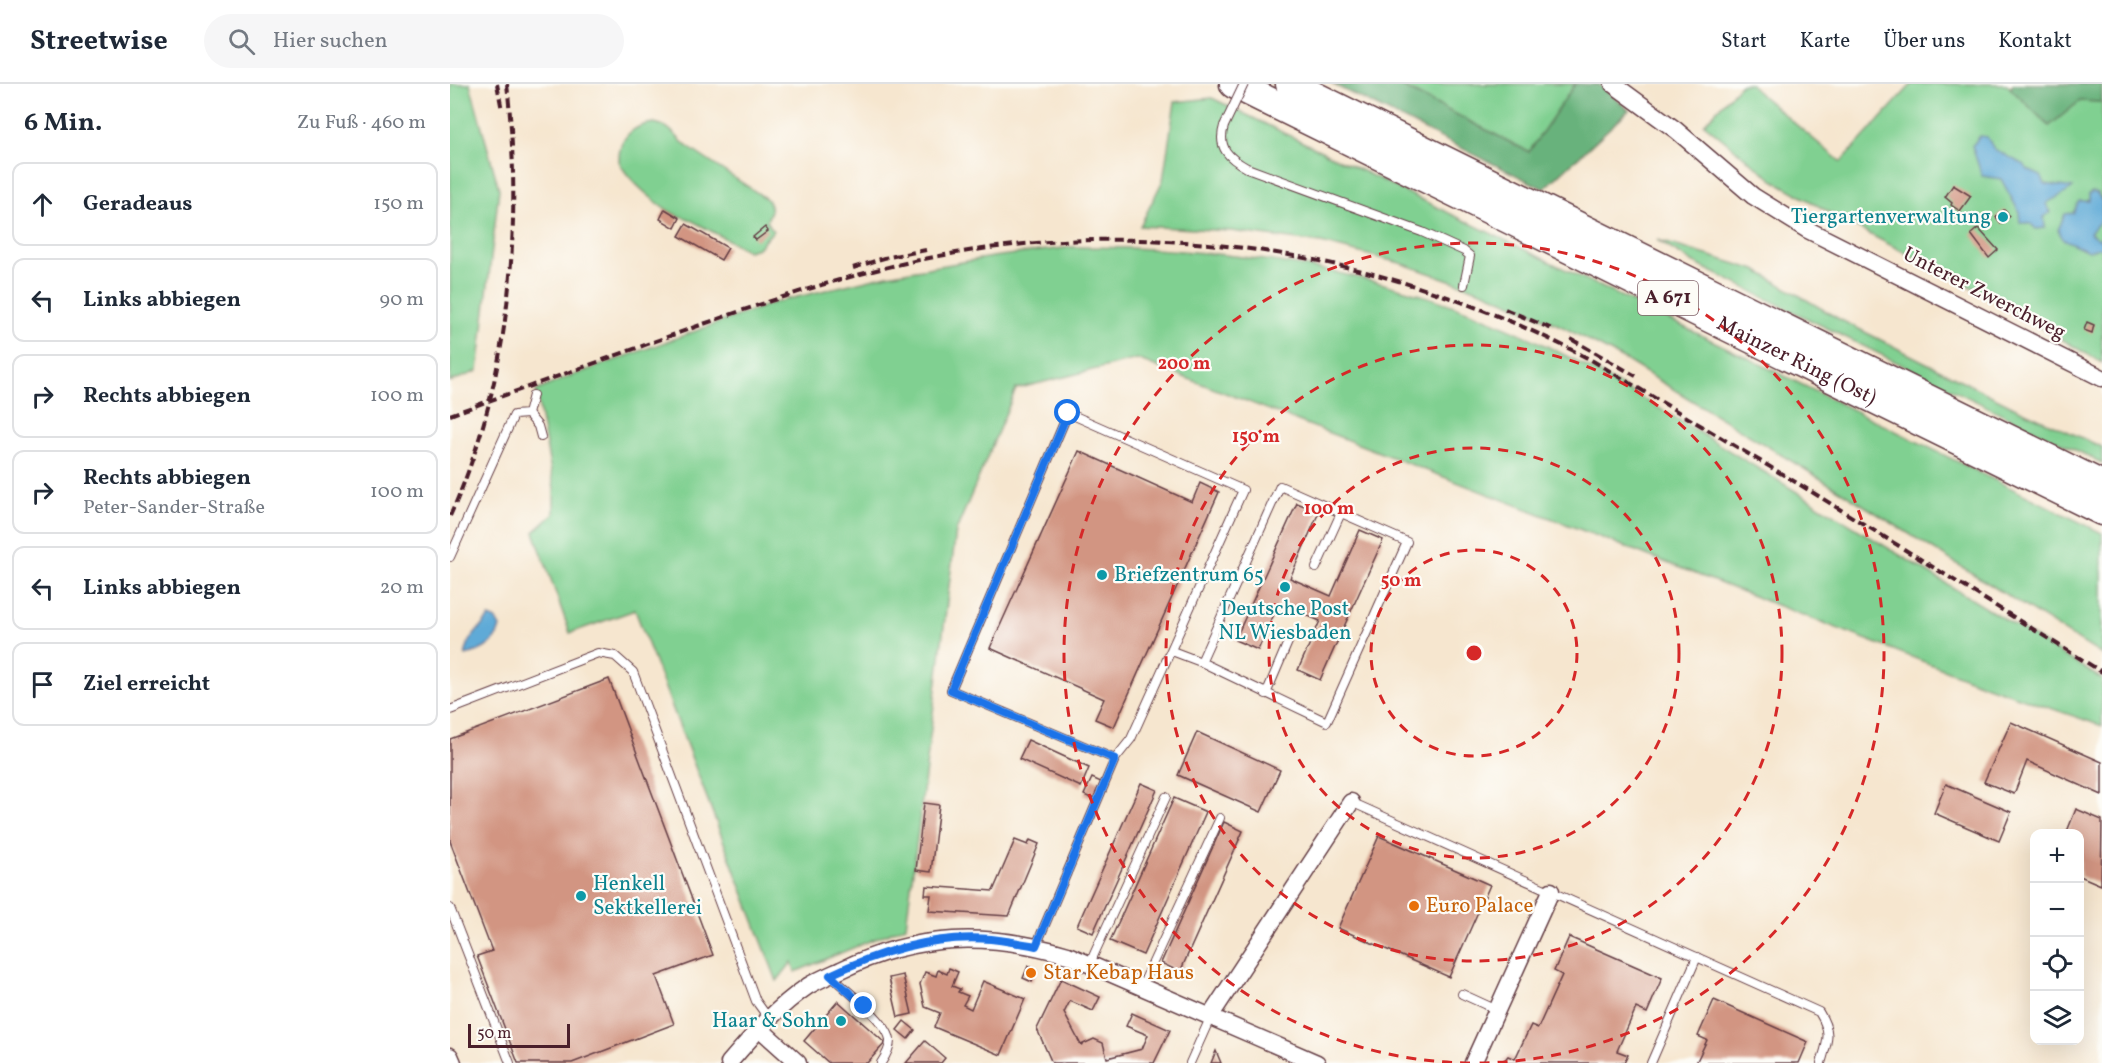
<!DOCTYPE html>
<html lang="de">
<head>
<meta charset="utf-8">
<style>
	body { margin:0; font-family:Vollkorn,serif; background:#f6f6f7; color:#1f2937 }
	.controls { position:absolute; right:18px; bottom:18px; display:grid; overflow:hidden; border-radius:12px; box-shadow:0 6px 24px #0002 }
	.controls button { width:54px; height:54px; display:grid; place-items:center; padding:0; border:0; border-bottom:2px solid #e0e1e3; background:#fff; color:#1f2937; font:30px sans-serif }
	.scale { position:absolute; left:18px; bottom:15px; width:102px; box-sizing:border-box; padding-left:6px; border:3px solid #4a1f2b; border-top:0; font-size:16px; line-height:21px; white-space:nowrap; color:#4a1f2b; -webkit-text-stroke:4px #fdfcf7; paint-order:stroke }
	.stop { position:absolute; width:18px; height:18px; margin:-14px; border:4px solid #1a73e8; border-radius:50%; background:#fff }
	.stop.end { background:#1a73e8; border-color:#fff; box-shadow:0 2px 6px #0008 }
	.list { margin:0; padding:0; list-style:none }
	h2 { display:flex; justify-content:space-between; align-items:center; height:78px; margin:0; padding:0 24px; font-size:26px }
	h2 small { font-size:20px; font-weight:400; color:#747a83 }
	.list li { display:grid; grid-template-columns:39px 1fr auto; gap:18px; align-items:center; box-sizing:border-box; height:84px; margin:0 12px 12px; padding:0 12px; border:2px solid #e0e1e3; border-radius:12px }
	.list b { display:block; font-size:22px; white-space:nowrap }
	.list p { margin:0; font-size:20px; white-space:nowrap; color:#747a83 }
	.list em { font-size:20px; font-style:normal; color:#747a83 }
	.icon { flex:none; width:33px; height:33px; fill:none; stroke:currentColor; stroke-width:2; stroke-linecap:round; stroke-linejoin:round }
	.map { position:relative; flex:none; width:1652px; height:979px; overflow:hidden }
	header { display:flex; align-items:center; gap:36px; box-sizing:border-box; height:84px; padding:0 30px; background:#fff; border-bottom:2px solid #e0e1e3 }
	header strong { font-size:28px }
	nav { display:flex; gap:33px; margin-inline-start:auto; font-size:21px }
	.search { width:420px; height:54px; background:#f6f6f7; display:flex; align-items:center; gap:15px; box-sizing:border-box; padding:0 21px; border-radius:33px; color:#747a83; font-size:22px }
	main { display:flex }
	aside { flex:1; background:#fff }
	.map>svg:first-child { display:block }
</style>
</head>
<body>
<header>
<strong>Streetwise</strong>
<div class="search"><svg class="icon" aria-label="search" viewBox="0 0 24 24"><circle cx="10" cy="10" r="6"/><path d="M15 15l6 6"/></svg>Hier suchen</div>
<nav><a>Start</a><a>Karte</a><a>Über uns</a><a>Kontakt</a></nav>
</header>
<main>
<aside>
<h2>6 Min.<small>Zu Fuß · 460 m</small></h2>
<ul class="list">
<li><svg class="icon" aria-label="ahead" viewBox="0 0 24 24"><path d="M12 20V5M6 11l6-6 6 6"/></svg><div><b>Geradeaus</b></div><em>150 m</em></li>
<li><svg class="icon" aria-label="left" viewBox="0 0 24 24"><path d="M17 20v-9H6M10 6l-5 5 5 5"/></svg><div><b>Links abbiegen</b></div><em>90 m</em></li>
<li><svg class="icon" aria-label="right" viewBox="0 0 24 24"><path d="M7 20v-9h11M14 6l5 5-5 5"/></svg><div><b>Rechts abbiegen</b></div><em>100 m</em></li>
<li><svg class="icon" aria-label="right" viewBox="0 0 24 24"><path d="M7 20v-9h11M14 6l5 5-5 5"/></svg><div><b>Rechts abbiegen</b><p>Peter-Sander-Straße</p></div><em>100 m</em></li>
<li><svg class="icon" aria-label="left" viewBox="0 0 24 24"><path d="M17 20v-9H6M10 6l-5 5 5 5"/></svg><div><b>Links abbiegen</b></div><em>20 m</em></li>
<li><svg class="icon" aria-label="arrive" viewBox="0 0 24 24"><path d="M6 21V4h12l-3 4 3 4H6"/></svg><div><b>Ziel erreicht</b></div></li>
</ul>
</aside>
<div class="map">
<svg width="1652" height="979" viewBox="0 0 1652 979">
	<rect width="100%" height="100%" fill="#fdfcf7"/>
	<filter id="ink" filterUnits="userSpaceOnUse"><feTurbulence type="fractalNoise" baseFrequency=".0167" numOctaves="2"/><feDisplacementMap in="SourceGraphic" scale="12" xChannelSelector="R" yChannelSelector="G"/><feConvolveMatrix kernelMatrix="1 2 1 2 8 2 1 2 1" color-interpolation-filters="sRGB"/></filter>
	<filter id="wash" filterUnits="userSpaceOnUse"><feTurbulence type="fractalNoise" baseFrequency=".008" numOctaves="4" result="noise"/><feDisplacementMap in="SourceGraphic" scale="24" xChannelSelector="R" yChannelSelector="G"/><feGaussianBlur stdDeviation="1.35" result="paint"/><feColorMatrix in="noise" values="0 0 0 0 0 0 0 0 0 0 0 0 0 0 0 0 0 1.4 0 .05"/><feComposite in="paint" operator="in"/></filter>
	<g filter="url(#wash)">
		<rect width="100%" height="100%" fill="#f6e6cf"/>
		<!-- green -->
		<g fill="#80d091" stroke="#65785e" stroke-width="1.5">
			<polygon points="0,0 20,0 49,105 28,287 0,298"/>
			<polygon points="947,0 1126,0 1079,68"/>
			<polygon points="1291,0 1301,0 1306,7 1391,78 1462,0 1557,0 1599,42 1630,17 1652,18 1652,279 1527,206 1396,138 1323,96 1254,40"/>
			<polygon points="762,14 1300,275 1652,449 1652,571 1394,409 1177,277 1115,244 1074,225 1034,208 950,179 871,159 781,147 690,142 713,96 725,18"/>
			<path d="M 204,39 C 224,43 224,53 238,63 C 264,81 291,98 318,116 L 321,126 L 317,137 L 323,147 L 308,164 L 298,167 L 237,134 C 218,132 176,95 169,77 C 168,55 182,41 204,39 Z"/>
			<polygon points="1207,156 1306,186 1389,235 1566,324 1652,363 1652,379 1242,178"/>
			<path d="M 622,163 C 751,163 882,178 1004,222 C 1114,262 1212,326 1311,386 C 1425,456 1538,525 1652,595 L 1652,642 L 1537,602 L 687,275 L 566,305 L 506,447 L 456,842 L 345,888 L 342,878 L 327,897 L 185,526 L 120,549 L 84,448 L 104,430 L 104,404 L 86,307 L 113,295 L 323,219 L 437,191 L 542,173 Z"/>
		</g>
		<!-- forest -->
		<g fill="#68b27b" stroke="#596853" stroke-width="1.5">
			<polygon points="882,0 947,0 1079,68 1125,0 1150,1 1179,26 1094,105"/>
			<polygon points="1564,0 1652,0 1652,18 1630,17 1599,42 1560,4"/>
		</g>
		<!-- water -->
		<g fill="#5faad7" stroke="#546481" stroke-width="1.5">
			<path d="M 1530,52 L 1537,53 L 1544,65 L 1574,81 L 1578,86 L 1591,92 L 1595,100 L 1623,104 C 1613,112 1605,113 1596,120 L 1601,128 L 1594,133 L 1595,144 L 1586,145 L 1581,140 L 1570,138 L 1569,128 L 1551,95 L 1532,92 L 1522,62 Z"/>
			<polygon points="1642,108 1647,109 1652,117 1652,135 1640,149 1649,155 1652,152 1652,163 1638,167 1613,155 1608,146 1615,130 1623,129 1629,117 1639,117 1639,110"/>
			<path d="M 39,533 L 46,536 L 50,543 C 46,560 31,568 15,571 L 19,557 Z"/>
		</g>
		<g id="blocks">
			<!-- building -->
			<g fill="#d29582">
				<polygon points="1503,101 1521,112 1510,127 1501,121 1502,119 1495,113"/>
				<polygon points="215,125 230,134 225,144 210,135"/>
				<polygon points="1554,126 1560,132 1552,140 1546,133"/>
				<polygon points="236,140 278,164 271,176 229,152"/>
				<polygon points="315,143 318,147 306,156 303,153"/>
				<polygon points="1528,144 1548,166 1539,174 1521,150"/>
				<polygon points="1637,238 1644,241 1642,249 1634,246"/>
				<polygon points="629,367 742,418 750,399 769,408 664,643 645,635 654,615 540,564"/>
				<polygon points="847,419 869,428 840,494 881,512 910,446 933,456 870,596 848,586 870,537 829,519 808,566 785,556"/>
				<polygon points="159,595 263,871 206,892 224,940 122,979 68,979 27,872 42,867 0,757 0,655"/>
				<polygon points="1561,638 1652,678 1652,711 1577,677 1564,710 1534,698"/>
				<polygon points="747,648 830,686 811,728 728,691"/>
				<polygon points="578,656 639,684 631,703 569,675"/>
				<polygon points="642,694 651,698 643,715 634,711"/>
				<polygon points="691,699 707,706 643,849 627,842"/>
				<polygon points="1496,700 1561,728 1549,757 1484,729"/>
				<polygon points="724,714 756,728 693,871 660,857"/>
				<polygon points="474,719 489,721 481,788 466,786"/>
				<polygon points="1626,725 1652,736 1651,801 1630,792 1630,750 1616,750"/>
				<polygon points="774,738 793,747 730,888 711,879"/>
				<polygon points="929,752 1040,801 999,893 888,844"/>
				<polygon points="565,756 578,761 580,756 589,760 559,832 479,827 481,811 475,811 476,802 543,807"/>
				<polygon points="1119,853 1212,894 1197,929 1186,924 1167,967 1178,971 1174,979 1052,979 1058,972 1065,975 1081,941 1088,944 1112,891 1104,887"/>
				<polygon points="578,882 587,886 582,898 573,894"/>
				<polygon points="499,884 508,888 502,902 510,905 508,908 518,912 513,921 521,925 533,897 575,915 551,971 484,943 490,929 475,923 470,900 475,888 486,892 488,886 497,890"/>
				<polygon points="453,891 462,930 448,933 439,894"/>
				<polygon points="611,895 650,913 643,927 620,917 614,929 631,961 644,955 653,959 657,974 692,965 698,951 676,942 682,929 720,946 704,979 602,979 587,945"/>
				<polygon points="1264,916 1358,958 1349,979 1246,979 1257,956 1248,952"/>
				<polygon points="388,917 435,959 417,979 379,979 354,957"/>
				<polygon points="454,937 465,946 458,955 447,946"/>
				<polygon points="475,957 495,974 491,979 456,979"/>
				<polygon points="766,967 771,979 761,979"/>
			</g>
		</g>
	</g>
	<g filter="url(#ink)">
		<use href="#blocks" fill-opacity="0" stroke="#643d44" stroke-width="1.5"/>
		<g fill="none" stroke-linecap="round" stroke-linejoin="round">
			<defs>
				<g id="lane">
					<path d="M 774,42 C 767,64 779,74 797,84 L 972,148 L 1014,167 L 1020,172 L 1014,201"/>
					<polyline points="78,330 88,342 91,353"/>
					<polyline points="0,473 64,331 78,330 83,311"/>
					<polyline points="866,484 891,429"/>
					<polyline points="722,567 751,578 830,402 957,458 877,638 751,578"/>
					<polyline points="816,610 838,558"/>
					<polyline points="0,626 148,569 165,572 183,588 306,917 319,935"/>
					<path d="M 901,718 L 1369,928 C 1382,949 1378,956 1371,979"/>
					<polyline points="0,824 60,979"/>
					<polyline points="586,862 665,675 501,606 618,329 793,406 681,655 665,675"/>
					<polyline points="640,879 716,713"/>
					<path d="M 380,891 C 393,904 440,939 440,957 C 440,965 435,973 431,979"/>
					<polyline points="692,902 770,734"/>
					<polyline points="1012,910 1047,926"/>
					<polyline points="740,979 761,932"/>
					<polyline points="1201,979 1247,873"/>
				</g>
				<g id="street">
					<polyline points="1163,0 1226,46 1303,112 1356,145 1652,294"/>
					<polyline points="761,931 901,718"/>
					<polyline points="309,944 348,979"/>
					<polyline points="0,972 3,979"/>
					<path d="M 279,979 C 303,951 327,923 358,902 C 368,896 380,891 391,886 C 466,849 539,848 618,871 L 867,979"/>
					<polyline points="1023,979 1101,807"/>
				</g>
				<g id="highway">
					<path id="s1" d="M 784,0 L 1652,427"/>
					<polyline points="840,0 1652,401"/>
				</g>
			</defs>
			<!-- lane casing -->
			<use href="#lane" stroke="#643d44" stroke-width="10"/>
			<!-- street casing -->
			<use href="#street" stroke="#643d44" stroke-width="19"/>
			<!-- highway casing -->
			<use href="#highway" stroke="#643d44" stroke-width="31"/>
			<!-- lane -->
			<use href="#lane" stroke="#fff" stroke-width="8"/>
			<!-- street -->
			<use href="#street" stroke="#fff" stroke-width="16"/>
			<!-- highway -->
			<use href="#highway" stroke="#fff" stroke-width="28"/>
			<!-- rail -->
			<g stroke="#4a1f2b" stroke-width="4" stroke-dasharray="9 4.5" stroke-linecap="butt">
				<polyline points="47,0 52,26"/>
				<polyline points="403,184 434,174 476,166"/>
				<polyline points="1055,225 1102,245"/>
				<polyline points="1121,255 1186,292"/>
				<path d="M 0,331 C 71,305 143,280 214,254 C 309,220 406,186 506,169 C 725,132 948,173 1143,277 L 1362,408 L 1652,588"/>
				<path d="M 0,432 C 60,300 73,144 57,0"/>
			</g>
			<defs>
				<polyline id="lane-bridge" points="774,42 794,0"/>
			</defs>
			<!-- lane-bridge casing -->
			<use href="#lane-bridge" stroke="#643d44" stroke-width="10" stroke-linecap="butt"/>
			<!-- lane-bridge -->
			<use href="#lane-bridge" stroke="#fff" stroke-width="8"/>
		</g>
	</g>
	<g fill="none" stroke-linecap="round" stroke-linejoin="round" filter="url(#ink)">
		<!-- route -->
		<path stroke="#1a73e8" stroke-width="8" d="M 414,922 L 380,891 C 430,867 484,850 541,855 C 556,857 571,859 586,862 L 665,675 L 501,606 L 618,329"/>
	</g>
	<!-- distance rings -->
	<g fill="none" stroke="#d62828" stroke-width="3" stroke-dasharray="10 8">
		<circle cx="1024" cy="569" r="103"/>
		<circle cx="1024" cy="569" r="205"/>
		<circle cx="1024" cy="569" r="308"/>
		<path d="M1020 979A410 410 0 1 1 1028 979"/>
	</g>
	<!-- markers -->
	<g fill="#0f9aa8" stroke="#fdfcf7" stroke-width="2">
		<circle cx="1553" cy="133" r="6"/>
		<circle cx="652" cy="491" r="6"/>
		<circle cx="835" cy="503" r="6"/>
		<circle cx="131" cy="812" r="6"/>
		<circle cx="391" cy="937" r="6"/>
	</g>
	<g fill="#e8710a" stroke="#fdfcf7" stroke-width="2">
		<circle cx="964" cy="822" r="6"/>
		<circle cx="581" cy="889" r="6"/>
	</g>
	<g text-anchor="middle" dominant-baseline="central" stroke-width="4.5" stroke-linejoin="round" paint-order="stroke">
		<!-- shield labels -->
		<rect fill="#fdfcf7" stroke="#806168" stroke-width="1.5" x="1188" y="197" width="60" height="34" rx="4.5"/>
		<g font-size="20" font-weight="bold" fill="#4a1f2b">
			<text x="1218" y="214">A 671</text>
		</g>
		<!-- culture labels -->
		<g font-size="21" fill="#0d838f" stroke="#fdfcf7" text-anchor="end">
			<text x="1541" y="133">Tiergartenverwaltung</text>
			<text x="664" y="491" text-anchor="start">Briefzentrum 65</text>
			<text x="835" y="525" text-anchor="middle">Deutsche Post<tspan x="835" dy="24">NL Wiesbaden</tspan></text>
			<text x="143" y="800" text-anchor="start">Henkell<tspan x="143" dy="24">Sektkellerei</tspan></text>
			<text x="379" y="937">Haar &amp; Sohn</text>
		</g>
		<!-- street labels -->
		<g font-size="21" fill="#4a1f2b" stroke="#fdfcf7">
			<text transform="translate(1534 210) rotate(27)">Unterer Zwerchweg</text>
			<text stroke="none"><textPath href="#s1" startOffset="627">Mainzer Ring (Ost)</textPath></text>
		</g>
		<!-- food labels -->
		<g font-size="21" fill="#c56008" stroke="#fdfcf7" text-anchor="start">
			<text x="976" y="822">Euro Palace</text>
			<text x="593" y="889">Star Kebap Haus</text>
		</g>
	</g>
	<circle cx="1024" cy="569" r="9" fill="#d62828" stroke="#fdfcf7" stroke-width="3"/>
	<g font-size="18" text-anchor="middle" font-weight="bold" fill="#d62828" stroke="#fdfcf7" stroke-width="4.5" stroke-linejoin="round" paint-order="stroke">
		<text x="734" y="285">200 m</text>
		<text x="806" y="358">150 m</text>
		<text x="879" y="430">100 m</text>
		<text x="951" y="502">50 m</text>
	</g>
</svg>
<div class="controls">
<button>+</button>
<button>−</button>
<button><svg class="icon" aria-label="locate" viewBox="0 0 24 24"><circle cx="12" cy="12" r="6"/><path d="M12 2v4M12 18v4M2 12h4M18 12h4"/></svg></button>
<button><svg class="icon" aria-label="layers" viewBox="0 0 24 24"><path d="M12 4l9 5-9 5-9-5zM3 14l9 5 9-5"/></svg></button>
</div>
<div class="scale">50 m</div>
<div class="stop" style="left:618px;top:329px"></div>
<div class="stop end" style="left:414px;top:922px"></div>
</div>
</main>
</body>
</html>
